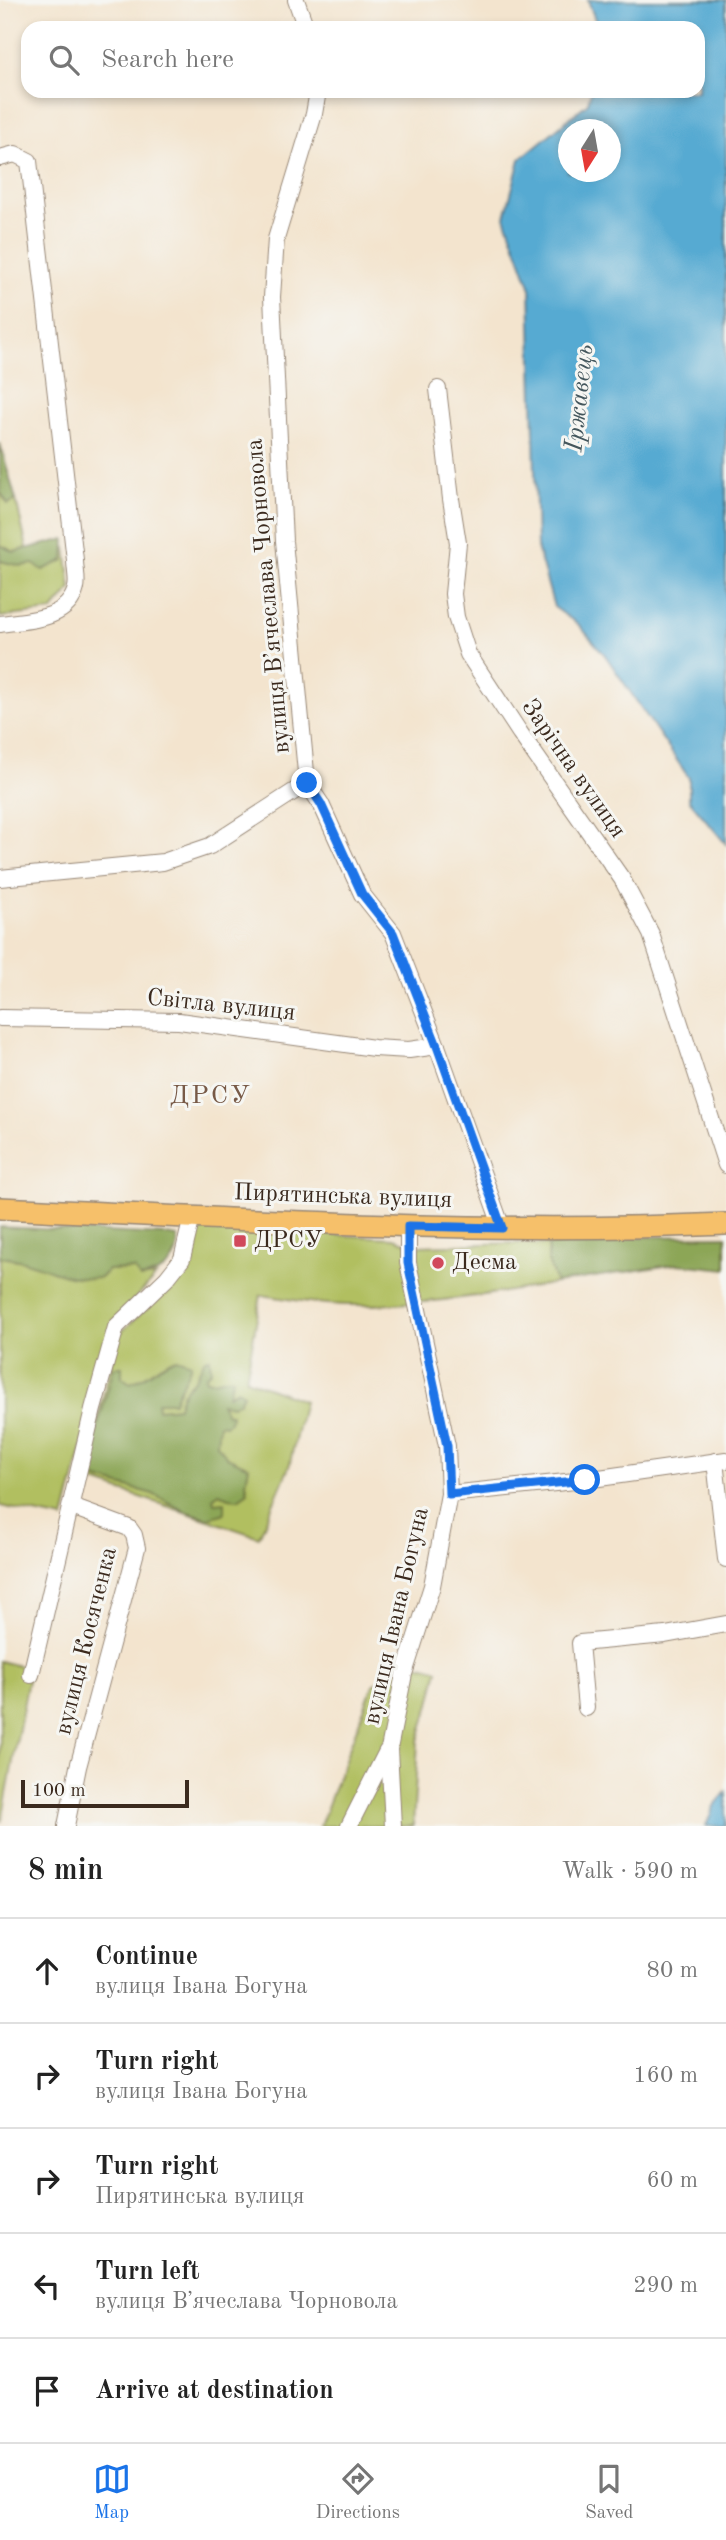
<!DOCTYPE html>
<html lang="en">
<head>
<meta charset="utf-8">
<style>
	body { margin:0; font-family:"Old Standard TT",serif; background:#f6f6f6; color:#222 }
	.compass { position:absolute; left:558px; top:119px; width:63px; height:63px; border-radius:50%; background:#fff; box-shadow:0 4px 10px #0003; rotate:191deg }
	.scale { position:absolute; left:21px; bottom:18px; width:168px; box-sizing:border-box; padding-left:7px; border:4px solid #3b2a1e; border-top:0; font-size:19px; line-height:24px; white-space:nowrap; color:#3b2a1e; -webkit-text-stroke:5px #f6f6f2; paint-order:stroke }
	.stop { position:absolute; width:21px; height:21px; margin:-16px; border:5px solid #1a73e8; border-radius:50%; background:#fff }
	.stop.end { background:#1a73e8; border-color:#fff; box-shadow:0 2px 7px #0008 }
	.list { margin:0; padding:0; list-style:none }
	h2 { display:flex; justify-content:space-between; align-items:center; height:91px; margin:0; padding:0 28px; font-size:30px }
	h2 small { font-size:23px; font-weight:400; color:#767676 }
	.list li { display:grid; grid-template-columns:46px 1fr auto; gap:21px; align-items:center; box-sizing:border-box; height:105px; padding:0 28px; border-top:2px solid #e0e0e0 }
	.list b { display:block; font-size:26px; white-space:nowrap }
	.list p { margin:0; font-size:23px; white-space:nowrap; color:#767676 }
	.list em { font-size:23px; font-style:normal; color:#767676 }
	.icon { flex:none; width:38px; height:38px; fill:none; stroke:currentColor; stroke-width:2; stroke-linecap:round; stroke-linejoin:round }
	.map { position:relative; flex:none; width:726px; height:1826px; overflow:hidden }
	.search { position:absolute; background:#fff; box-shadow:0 4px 10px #0003; left:21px; right:21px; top:21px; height:77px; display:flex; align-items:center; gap:18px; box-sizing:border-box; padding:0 24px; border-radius:21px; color:#767676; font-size:26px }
	.sheet { height:616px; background:#fff }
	nav { display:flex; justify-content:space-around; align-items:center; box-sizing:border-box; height:98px; border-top:2px solid #e0e0e0; background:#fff; font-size:19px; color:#767676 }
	nav a { display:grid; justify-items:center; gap:4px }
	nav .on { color:#1a73e8 }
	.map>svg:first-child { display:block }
</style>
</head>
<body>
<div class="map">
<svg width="726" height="1826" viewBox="0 0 726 1826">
	<rect width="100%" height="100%" fill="#f6f6f2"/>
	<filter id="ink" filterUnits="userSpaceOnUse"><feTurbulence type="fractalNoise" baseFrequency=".0143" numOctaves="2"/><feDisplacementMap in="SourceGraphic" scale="14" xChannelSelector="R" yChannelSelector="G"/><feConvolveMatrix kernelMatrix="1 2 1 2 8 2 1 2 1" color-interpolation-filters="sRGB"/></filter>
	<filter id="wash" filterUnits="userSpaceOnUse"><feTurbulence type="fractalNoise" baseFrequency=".00686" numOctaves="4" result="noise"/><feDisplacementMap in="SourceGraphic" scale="28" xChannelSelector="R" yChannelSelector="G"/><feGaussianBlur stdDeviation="1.57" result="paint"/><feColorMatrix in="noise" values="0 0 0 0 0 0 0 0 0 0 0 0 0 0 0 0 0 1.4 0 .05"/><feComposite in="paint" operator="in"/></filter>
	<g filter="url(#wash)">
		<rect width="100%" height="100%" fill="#f3e4ce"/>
		<!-- green -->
		<g fill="#b1bf61" stroke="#767440" stroke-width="2">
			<polygon points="0,492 8,504 16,500 27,548 14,552 0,545"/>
			<path d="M 66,548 L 71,589 L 52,611 L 0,617 L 0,561 C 31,568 38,561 66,548 Z"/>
			<path d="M 195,1228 L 394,1238 L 416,1246 L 517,1243 L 548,1245 L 548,1261 L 556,1283 C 487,1296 417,1306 347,1305 C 318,1305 289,1299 261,1295 L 246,1379 L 304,1401 L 289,1467 L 259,1537 L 83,1478 L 118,1335 L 147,1308 L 170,1283 Z"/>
			<polygon points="0,1257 33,1262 55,1272 100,1278 108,1270 134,1269 140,1278 156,1276 114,1321 64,1519 0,1506"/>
			<polygon points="0,1661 30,1669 2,1821 0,1820"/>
			<polygon points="403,1664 422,1665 438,1670 430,1704 418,1741 413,1826 320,1826 373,1685"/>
		</g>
		<!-- forest -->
		<g fill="#8ca657" stroke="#64683a" stroke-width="2">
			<polygon points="0,443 16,500 8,504 0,492"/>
			<polygon points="65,539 64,560 43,570 33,564 21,566 0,561 0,545 14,552"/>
			<path d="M 0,1227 L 166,1235 L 178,1237 C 179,1263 163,1274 140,1278 L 134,1269 L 108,1270 L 100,1278 C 61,1282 39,1260 0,1257 Z"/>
			<polygon points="726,1236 726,1269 677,1264 556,1283 548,1261 548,1245 623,1237"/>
			<path d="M 176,1358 L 191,1363 C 188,1378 178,1387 174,1402 L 157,1402 L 158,1409 L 178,1407 C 181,1394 184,1389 193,1381 C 198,1376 201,1365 205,1359 L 210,1358 L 211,1371 L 205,1376 L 206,1380 C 217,1383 224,1376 233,1378 L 228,1395 L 238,1390 L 243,1394 L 239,1402 L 233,1405 L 221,1403 L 227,1414 L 231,1414 L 230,1422 L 225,1425 L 219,1424 L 217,1444 L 227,1457 L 249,1467 L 246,1482 L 248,1492 L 238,1499 L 229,1498 L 219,1493 L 213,1498 L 214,1503 L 225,1502 L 225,1513 L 209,1518 L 184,1511 L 153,1494 L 98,1479 L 90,1476 L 86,1469 L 114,1367 L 122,1367 L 122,1377 L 130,1383 C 148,1378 159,1364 176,1358 Z"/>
		</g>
		<!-- water -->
		<g fill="#56aad2" stroke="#486a78" stroke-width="2" fill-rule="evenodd">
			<path d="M 588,0 L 726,0 L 726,844 L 689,800 L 689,778 L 605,655 L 579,625 L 554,607 L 537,547 L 530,286 L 505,217 L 520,159 L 588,103 L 591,91 L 698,91 L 698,28 L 598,28 ZM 568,130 L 610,130 L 610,172 L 568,172 Z"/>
			<polygon points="726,1792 726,1826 706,1826 714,1806"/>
		</g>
	</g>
	<g filter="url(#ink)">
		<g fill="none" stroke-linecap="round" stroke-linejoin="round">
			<defs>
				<g id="minor">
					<polyline points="296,0 306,28"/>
					<polyline points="318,91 314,114 276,239 272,297 284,541 307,783 321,804 362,894 393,933 437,1046 502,1228"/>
					<path d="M 0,158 L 15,154 L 29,161 L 75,560 C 75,569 78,580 76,588 C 68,621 26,620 0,624"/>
					<polyline points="438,389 451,499 458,543 453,594 456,617 468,654 520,733 622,879 651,934 726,1165"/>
					<polyline points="0,878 163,862 210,846 307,783"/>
					<polyline points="0,1018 179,1021 374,1048 409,1050 437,1046"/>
					<polyline points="715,1461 726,1559"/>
					<polyline points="449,1494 585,1480 726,1460"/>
					<polyline points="31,1675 93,1409 116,1327 167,1278 182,1259 192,1217"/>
					<polyline points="586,1708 580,1643 665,1635 726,1624"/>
					<polyline points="66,1826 78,1767 137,1548 134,1535 129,1528 72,1507"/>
					<polyline points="349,1826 387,1751"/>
					<polyline points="393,1826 389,1749 404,1674 432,1586 449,1494 447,1446 408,1263 408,1226"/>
				</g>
				<path id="major" d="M 0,1208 C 242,1219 484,1235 726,1224"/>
			</defs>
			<!-- minor casing -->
			<use href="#minor" stroke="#978776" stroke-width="18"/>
			<!-- major casing -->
			<use href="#major" stroke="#978776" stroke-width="24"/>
			<!-- minor -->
			<use href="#minor" stroke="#fff" stroke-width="16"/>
			<!-- major -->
			<use href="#major" stroke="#f6c06b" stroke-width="21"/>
		</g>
	</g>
	<g fill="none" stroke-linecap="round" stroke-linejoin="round" filter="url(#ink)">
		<!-- route -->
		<polyline stroke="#1a73e8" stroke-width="9" points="307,783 321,804 362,894 393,933 437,1046 502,1228 408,1226 408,1263 447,1446 449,1494 585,1480"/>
	</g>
	<!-- markers -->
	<g fill="#d1495b" stroke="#f6f6f2" stroke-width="2.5">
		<rect x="233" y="1234" width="14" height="14" rx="3.5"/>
		<circle cx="438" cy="1263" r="7"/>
	</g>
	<g text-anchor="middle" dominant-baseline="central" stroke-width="6" stroke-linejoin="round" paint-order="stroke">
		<!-- street labels -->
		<g font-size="24" fill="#3b2a1e" stroke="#f6f6f2">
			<text transform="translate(269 596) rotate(-95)">вулиця Вʼячеслава Чорновола</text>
			<text transform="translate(573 769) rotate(55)">Зарічна вулиця</text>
			<text transform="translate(221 1006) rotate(6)">Світла вулиця</text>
			<text transform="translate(343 1197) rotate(2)">Пирятинська вулиця</text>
			<text transform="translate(397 1616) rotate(-77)">вулиця Івана Богуна</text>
			<text transform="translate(87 1641) rotate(-76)">вулиця Косяченка</text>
		</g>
		<!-- poi labels -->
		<g font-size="24" fill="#3b2a1e" stroke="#f6f6f2" text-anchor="start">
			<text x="254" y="1241">ДРСУ</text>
			<text x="452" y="1263">Десма</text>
		</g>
		<!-- water labels -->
		<g font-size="26" font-style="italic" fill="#44575d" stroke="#f6f6f2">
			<text transform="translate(580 398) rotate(-84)">Іржавець</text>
		</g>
		<!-- neighbourhood labels -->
		<g font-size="26" letter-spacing="2" fill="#785a47" stroke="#f6f6f2">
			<text x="211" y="1096">ДРСУ</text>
		</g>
	</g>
</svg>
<svg class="compass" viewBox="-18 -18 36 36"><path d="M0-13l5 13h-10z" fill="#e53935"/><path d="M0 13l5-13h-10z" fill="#767676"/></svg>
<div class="scale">100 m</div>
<div class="stop" style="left:585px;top:1480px"></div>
<div class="stop end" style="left:307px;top:783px"></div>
<div class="search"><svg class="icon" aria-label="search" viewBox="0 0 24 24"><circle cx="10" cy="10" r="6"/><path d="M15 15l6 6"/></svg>Search here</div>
</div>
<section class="sheet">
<h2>8 min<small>Walk · 590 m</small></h2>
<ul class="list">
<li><svg class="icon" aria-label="ahead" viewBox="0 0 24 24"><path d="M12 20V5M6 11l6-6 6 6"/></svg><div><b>Continue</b><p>вулиця Івана Богуна</p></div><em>80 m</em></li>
<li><svg class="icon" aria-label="right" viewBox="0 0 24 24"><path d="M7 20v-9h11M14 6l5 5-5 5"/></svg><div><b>Turn right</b><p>вулиця Івана Богуна</p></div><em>160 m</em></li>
<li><svg class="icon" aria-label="right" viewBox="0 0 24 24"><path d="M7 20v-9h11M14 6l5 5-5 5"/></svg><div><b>Turn right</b><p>Пирятинська вулиця</p></div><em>60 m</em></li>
<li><svg class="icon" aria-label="left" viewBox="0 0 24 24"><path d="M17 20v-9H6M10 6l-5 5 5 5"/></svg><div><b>Turn left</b><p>вулиця Вʼячеслава Чорновола</p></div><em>290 m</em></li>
<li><svg class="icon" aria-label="arrive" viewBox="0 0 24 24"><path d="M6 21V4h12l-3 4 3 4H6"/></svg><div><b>Arrive at destination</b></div></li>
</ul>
</section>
<nav>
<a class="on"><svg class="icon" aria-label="map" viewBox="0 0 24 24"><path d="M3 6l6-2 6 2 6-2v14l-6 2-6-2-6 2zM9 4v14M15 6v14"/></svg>Map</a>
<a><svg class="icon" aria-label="directions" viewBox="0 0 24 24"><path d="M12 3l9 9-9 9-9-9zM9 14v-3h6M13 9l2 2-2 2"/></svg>Directions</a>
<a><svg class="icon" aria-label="saved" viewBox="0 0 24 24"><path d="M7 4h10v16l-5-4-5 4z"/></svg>Saved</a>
</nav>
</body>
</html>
